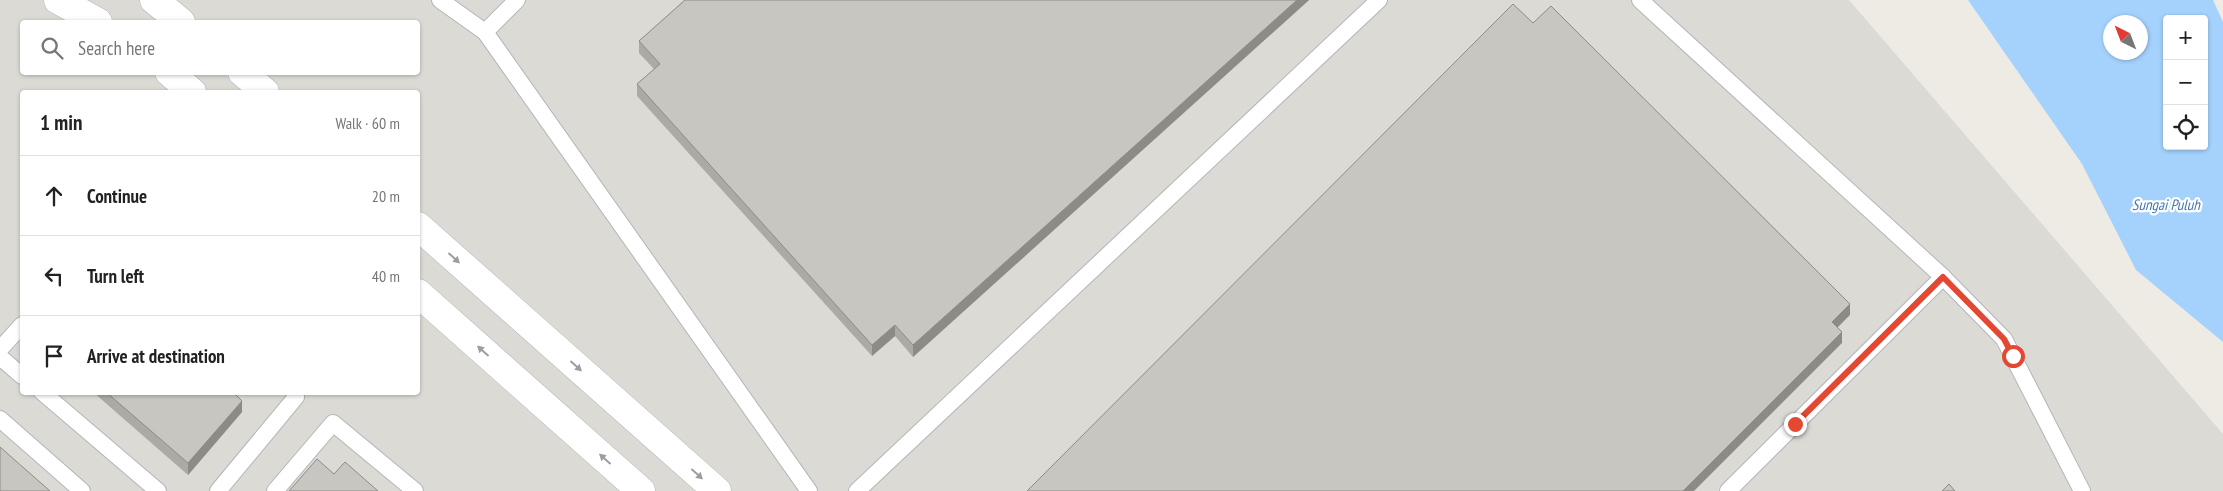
<!DOCTYPE html>
<html lang="en">
<head>
<meta charset="utf-8">
<style>
	body { margin:0; font-family:"PT Sans Narrow",sans-serif; background:#f6f6f6; color:#222 }
	.controls { position:absolute; right:15px; top:15px; display:grid; overflow:hidden; border-radius:5px; box-shadow:0 1px 4px #0004 }
	.controls button { width:45px; height:45px; display:grid; place-items:center; padding:0; border:0; border-bottom:1px solid #e0e0e0; background:#fff; color:#222; font:25px sans-serif }
	.compass { position:absolute; left:2103px; top:15px; width:45px; height:45px; border-radius:50%; background:#fff; box-shadow:0 1px 4px #0004; rotate:318deg }
	.stop { position:absolute; width:15px; height:15px; margin:-11px; border:4px solid #e44732; border-radius:50%; background:#fff }
	.stop.end { background:#e44732; border-color:#fff; box-shadow:0 1px 5px #0008 }
	.list { margin:0; padding:0; list-style:none }
	h2 { display:flex; justify-content:space-between; align-items:center; height:65px; margin:0; padding:0 20px; font-size:21px }
	h2 small { font-size:16px; font-weight:400; color:#767676 }
	.list li { display:grid; grid-template-columns:32px 1fr auto; gap:15px; align-items:center; box-sizing:border-box; height:80px; padding:0 20px; border-top:1px solid #e0e0e0 }
	.list b { display:block; font-size:19px; white-space:nowrap }
	.list em { font-size:16px; font-style:normal; color:#767676 }
	.icon { flex:none; width:28px; height:28px; fill:none; stroke:currentColor; stroke-width:2; stroke-linecap:round; stroke-linejoin:round }
	.map { position:relative; flex:none; width:2223px; height:491px; overflow:hidden }
	.search { position:absolute; background:#fff; box-shadow:0 1px 4px #0004; left:20px; top:20px; width:400px; height:55px; display:flex; align-items:center; gap:12px; box-sizing:border-box; padding:0 18px; border-radius:5px; color:#767676; font-size:19px }
	.panel { position:absolute; background:#fff; box-shadow:0 1px 4px #0004; left:20px; top:90px; width:400px; height:305px; border-radius:5px }
	.map>svg:first-child { display:block }
</style>
</head>
<body>
<div class="map">
<svg width="2223" height="491" viewBox="0 0 2223 491">
	<rect width="100%" height="100%" fill="#edebe3"/>
	<!-- industrial -->
	<path fill="#dcdad5" fill-rule="evenodd" d="M 0,0 L 1849,0 L 2223,434 L 2223,491 L 0,491 ZM 22,22 L 418,22 L 418,72 L 22,72 ZM 22,92 L 418,92 L 418,392 L 22,392 Z"/>
	<!-- water -->
	<path fill="#a4d2fd" fill-rule="evenodd" d="M 1968,0 L 2213,0 L 2223,22 L 2223,342 L 2136,270 L 2082,164 ZM 2167,19 L 2204,19 L 2204,146 L 2167,146 ZM 2110,22 L 2140,22 L 2140,52 L 2110,52 Z"/>
	<g fill="none" stroke-linecap="round" stroke-linejoin="round">
		<defs>
			<g id="lane">
				<polyline points="440,0 485,32 809,491"/>
				<polyline points="1640,0 1943,277 2004,339 2082,491"/>
				<polyline points="485,32 517,0"/>
				<polyline points="0,349 22,325"/>
				<polyline points="0,357 22,376"/>
				<polyline points="42,392 158,491"/>
				<polyline points="0,419 82,491"/>
				<polyline points="218,491 296,397 294,392"/>
				<polyline points="275,491 333,423 415,491"/>
				<polyline points="857,491 1379,0"/>
				<polyline points="1728,491 1943,277"/>
			</g>
			<g id="street">
				<polyline points="58,0 98,22"/>
				<polyline points="154,0 181,22"/>
				<polyline points="169,72 192,92"/>
				<polyline points="242,72 265,92"/>
				<polyline points="418,226 717,491"/>
				<polyline points="418,293 641,491"/>
			</g>
		</defs>
		<!-- lane casing -->
		<use href="#lane" stroke="#b3b5ba" stroke-width="18"/>
		<!-- street casing -->
		<use href="#street" stroke="#b3b5ba" stroke-width="29"/>
		<!-- lane -->
		<use href="#lane" stroke="#fff" stroke-width="16"/>
		<!-- street -->
		<use href="#street" stroke="#fff" stroke-width="28"/>
	</g>
	<!-- wall -->
	<g fill="#acaaa5">
		<polygon points="685,0 1309,0 913,357 895,336 872,356 637,96 637,84 654,69 639,53 639,41"/>
		<polygon points="93,392 233,392 242,412 188,475"/>
	</g>
	<!-- shaded-wall -->
	<g fill="#8c8b86">
		<polygon points="1297,0 1309,0 913,357 913,345"/>
		<polygon points="1850,304 1850,315 1832,333 1832,322"/>
		<polygon points="895,325 895,336 872,356 872,345"/>
		<polygon points="1842,332 1842,343 1694,491 1683,491"/>
		<polygon points="242,401 242,412 188,475 188,463"/>
	</g>
	<!-- building -->
	<g fill="#c8c6c0" stroke="#8c8b86">
		<polygon points="685,0 1297,0 913,345 895,325 872,345 637,84 660,64 639,41"/>
		<polygon points="1513,4 1533,23 1551,6 1850,304 1832,322 1842,332 1683,491 1027,491"/>
		<polygon points="106,392 233,392 242,401 188,463"/>
		<polygon points="0,447 50,491 0,491"/>
		<polygon points="317,459 334,474 345,462 378,491 289,491"/>
		<polygon points="1949,484 1955,491 1942,491"/>
	</g>
	<!-- one-way arrows -->
	<defs><path id="oneway-solid" d="M-6-.8H1V-3.2L6.5 0L1 3.2V.8H-6Z" transform="scale(1.25)"/></defs>
	<g fill="#9d9ea1">
		<use href="#oneway-solid" transform="translate(454 258) rotate(42)"/>
		<use href="#oneway-solid" transform="translate(483 351) rotate(-138)"/>
		<use href="#oneway-solid" transform="translate(576 366) rotate(42)"/>
		<use href="#oneway-solid" transform="translate(605 459) rotate(-138)"/>
		<use href="#oneway-solid" transform="translate(697 474) rotate(42)"/>
	</g>
	<g fill="none" stroke-linecap="round" stroke-linejoin="round">
		<!-- route -->
		<polyline stroke="#e44732" stroke-width="6" points="1795,424 1943,277 2004,339 2013,356"/>
	</g>
	<g text-anchor="middle" dominant-baseline="central" stroke-width="4.5" stroke-linejoin="round" paint-order="stroke">
		<!-- water labels -->
		<g font-size="15" font-style="italic" fill="#4477b7" stroke="#fff">
			<text x="2166" y="204">Sungai Puluh</text>
		</g>
	</g>
</svg>
<div class="controls">
<button>+</button>
<button>−</button>
<button><svg class="icon" aria-label="locate" viewBox="0 0 24 24"><circle cx="12" cy="12" r="6"/><path d="M12 2v4M12 18v4M2 12h4M18 12h4"/></svg></button>
</div>
<svg class="compass" viewBox="-18 -18 36 36"><path d="M0-13l5 13h-10z" fill="#e53935"/><path d="M0 13l5-13h-10z" fill="#767676"/></svg>
<div class="stop" style="left:2013px;top:356px"></div>
<div class="stop end" style="left:1795px;top:424px"></div>
<div class="search"><svg class="icon" aria-label="search" viewBox="0 0 24 24"><circle cx="10" cy="10" r="6"/><path d="M15 15l6 6"/></svg>Search here</div>
<section class="panel">
<h2>1 min<small>Walk · 60 m</small></h2>
<ul class="list">
<li><svg class="icon" aria-label="ahead" viewBox="0 0 24 24"><path d="M12 20V5M6 11l6-6 6 6"/></svg><div><b>Continue</b></div><em>20 m</em></li>
<li><svg class="icon" aria-label="left" viewBox="0 0 24 24"><path d="M17 20v-9H6M10 6l-5 5 5 5"/></svg><div><b>Turn left</b></div><em>40 m</em></li>
<li><svg class="icon" aria-label="arrive" viewBox="0 0 24 24"><path d="M6 21V4h12l-3 4 3 4H6"/></svg><div><b>Arrive at destination</b></div></li>
</ul>
</section>
</div>
</body>
</html>
